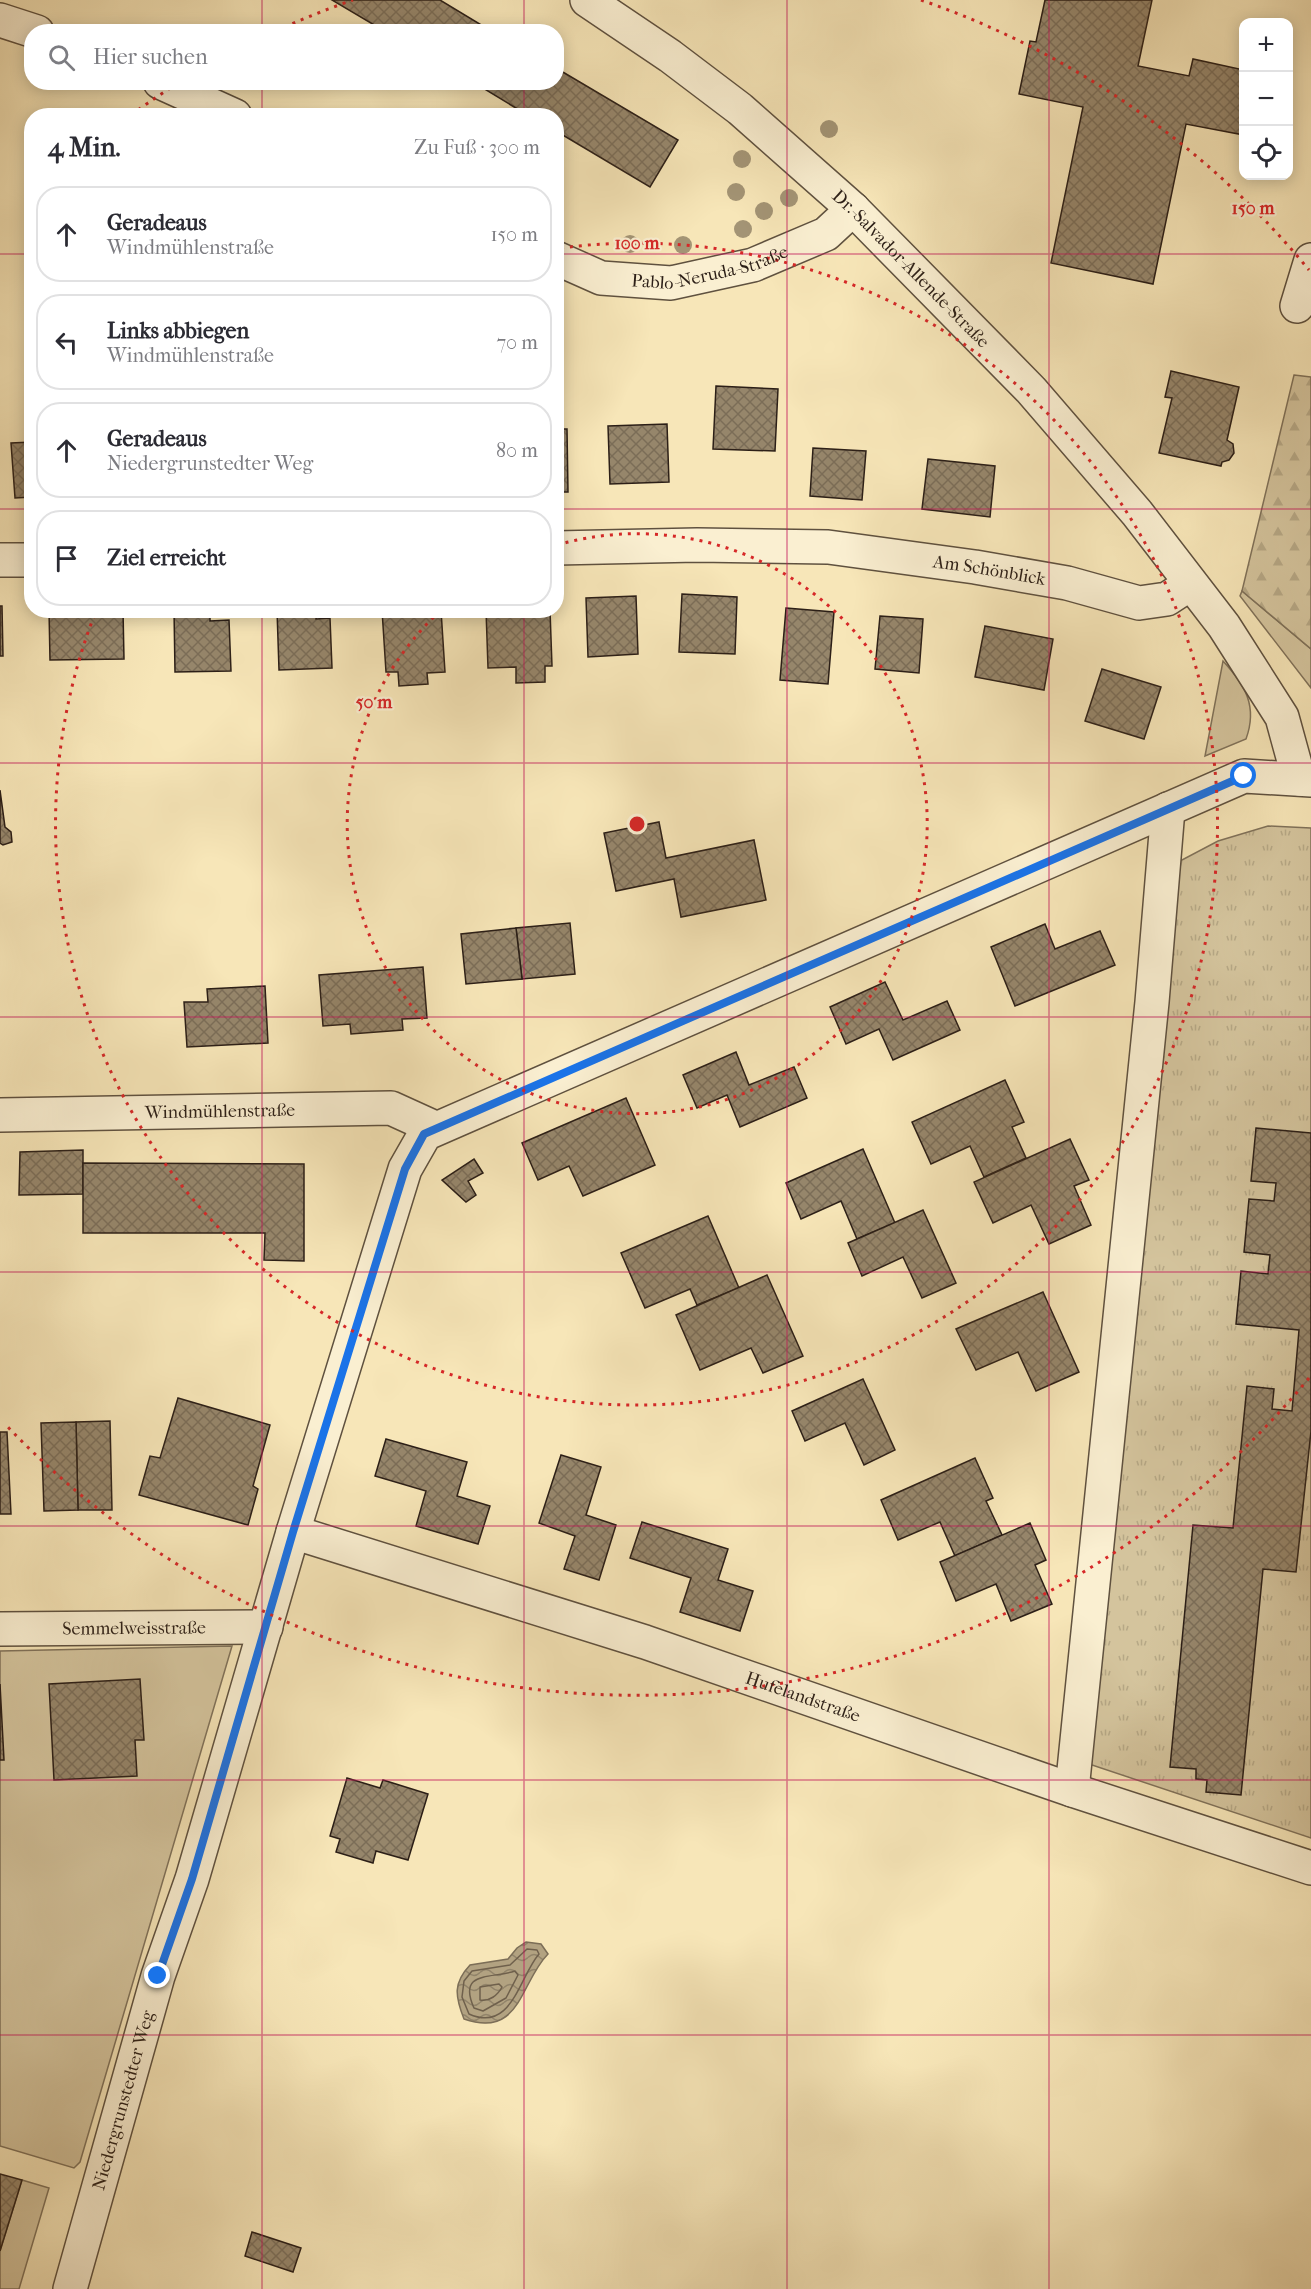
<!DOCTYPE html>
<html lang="de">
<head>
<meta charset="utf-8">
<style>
	body { margin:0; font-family:"IM FELL French Canon",serif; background:#f2f2f3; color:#2b2b33 }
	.controls { position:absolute; right:18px; top:18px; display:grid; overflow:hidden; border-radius:12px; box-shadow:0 3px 15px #0003 }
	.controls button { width:54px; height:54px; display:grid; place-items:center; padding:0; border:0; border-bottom:2px solid #e1e1e2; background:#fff; color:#2b2b33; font:30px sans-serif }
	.stop { position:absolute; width:18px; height:18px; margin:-14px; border:4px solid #1a73e8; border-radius:50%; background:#fff }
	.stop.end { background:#1a73e8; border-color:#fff; box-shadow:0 2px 6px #0008 }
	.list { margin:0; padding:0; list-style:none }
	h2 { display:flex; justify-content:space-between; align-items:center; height:78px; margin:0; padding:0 24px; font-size:26px }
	h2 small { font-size:20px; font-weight:400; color:#7c7c81 }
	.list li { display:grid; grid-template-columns:39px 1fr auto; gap:18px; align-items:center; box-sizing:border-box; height:96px; margin:0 12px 12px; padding:0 12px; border:2px solid #e1e1e2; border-radius:24px }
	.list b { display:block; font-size:22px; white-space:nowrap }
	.list p { margin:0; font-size:20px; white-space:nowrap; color:#7c7c81 }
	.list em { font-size:20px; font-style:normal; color:#7c7c81 }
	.icon { flex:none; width:33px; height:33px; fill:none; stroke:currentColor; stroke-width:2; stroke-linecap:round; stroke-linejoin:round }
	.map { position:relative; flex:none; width:1311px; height:2289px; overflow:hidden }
	.search { position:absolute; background:#fff; box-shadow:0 3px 15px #0003; left:24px; top:24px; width:540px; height:66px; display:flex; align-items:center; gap:15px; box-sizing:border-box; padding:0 21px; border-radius:24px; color:#7c7c81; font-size:22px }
	.panel { position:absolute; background:#fff; box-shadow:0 3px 15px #0003; left:24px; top:108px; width:540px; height:510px; border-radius:24px }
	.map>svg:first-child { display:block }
</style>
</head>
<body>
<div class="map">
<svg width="1311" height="2289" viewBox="0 0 1311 2289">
	<defs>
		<pattern id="forest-firs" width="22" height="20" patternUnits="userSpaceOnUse" patternTransform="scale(1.5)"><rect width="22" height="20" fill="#d4c49d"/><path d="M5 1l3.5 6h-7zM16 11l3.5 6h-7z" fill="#b6a886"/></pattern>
		<pattern id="park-tufts" width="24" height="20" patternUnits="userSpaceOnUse" patternTransform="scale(1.5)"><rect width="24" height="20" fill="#d4c49d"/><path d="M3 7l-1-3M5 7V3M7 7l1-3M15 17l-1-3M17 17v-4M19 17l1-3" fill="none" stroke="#b6a886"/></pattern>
		<pattern id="water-waves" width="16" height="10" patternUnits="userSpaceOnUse" patternTransform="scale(1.5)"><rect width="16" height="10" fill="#b2a281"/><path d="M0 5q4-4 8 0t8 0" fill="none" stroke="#918369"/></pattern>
		<pattern id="building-cross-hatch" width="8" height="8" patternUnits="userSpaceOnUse" patternTransform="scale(1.5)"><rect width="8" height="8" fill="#96866b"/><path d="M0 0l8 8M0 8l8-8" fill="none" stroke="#7b6d57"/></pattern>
	</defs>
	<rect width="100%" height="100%" fill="#f7e6b8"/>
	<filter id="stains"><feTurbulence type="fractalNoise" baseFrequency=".00333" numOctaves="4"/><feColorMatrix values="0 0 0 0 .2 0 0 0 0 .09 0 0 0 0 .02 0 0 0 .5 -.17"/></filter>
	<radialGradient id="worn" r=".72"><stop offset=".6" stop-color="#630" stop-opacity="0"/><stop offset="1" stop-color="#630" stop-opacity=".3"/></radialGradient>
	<!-- green -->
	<g fill="#d4c49d" stroke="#80725a" stroke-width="1.5">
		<polygon points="1242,591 1311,649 1311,688 1240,596"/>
		<path d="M 1223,661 C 1245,685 1258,706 1246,739 L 1205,756 Z"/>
		<polygon points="232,1646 80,2162 74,2168 0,2146 0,1651"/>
		<polygon points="22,2180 49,2188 19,2289 0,2289 0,2251"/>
	</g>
	<!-- forest -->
	<polygon fill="url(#forest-firs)" stroke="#80725a" stroke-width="1.5" points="1294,375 1311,377 1311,649 1242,591"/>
	<!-- park -->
	<polygon fill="url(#park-tufts)" stroke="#80725a" stroke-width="1.5" points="1268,826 1311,828 1311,1838 1089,1764 1180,861 1218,841"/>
	<!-- water -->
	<path fill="url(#water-waves)" stroke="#7c6e57" stroke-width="1.5" d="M 526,1942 L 541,1944 L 548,1954 C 520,1982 521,2039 464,2019 C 455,1996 453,1983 470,1965 L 508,1959 L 517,1948 Z"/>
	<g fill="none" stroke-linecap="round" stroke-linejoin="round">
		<!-- shore -->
		<g stroke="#6f604c" stroke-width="1.5">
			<path d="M 527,1949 L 537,1950 L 539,1954 C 519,1977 512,2033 469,2014 L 462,1997 L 464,1981 L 472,1971 L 510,1965 Z"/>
			<path d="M 515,1971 L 518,1975 L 506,1998 L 483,2011 L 474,2008 C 457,1970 492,1979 515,1971 Z"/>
			<path d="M 499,1984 L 502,1987 C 498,1995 489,2002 480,2000 L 480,1987 Z"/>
		</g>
	</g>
	<!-- building -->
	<g fill="url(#building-cross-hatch)" stroke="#2c1f17" stroke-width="1.5">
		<polygon points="332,0 440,0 493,32 386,32"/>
		<polygon points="1045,0 1152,0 1138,66 1189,76 1193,59 1244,70 1244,135 1186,124 1153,284 1051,263 1083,107 1019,94 1030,41 1036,42"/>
		<polygon points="556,68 678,140 650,187 556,131 556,116 529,116 473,82 556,82"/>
		<polygon points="1171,371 1239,387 1227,440 1233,444 1234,453 1229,460 1222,462 1221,466 1159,453 1172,398 1165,397"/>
		<polygon points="716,386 778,389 775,451 713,449"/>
		<polygon points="667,424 669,482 610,484 608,426"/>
		<polygon points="556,429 567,429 568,492 556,492"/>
		<polygon points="32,442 32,497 15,498 11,443"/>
		<polygon points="813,448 866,451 862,500 810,496"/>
		<polygon points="928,459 995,466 990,517 922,509"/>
		<polygon points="682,594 737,597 735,654 679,652"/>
		<polygon points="636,596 638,654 588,657 586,598"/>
		<polygon points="0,606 2,606 3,656 0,656"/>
		<polygon points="786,608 834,612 828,684 780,680"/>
		<polygon points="49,610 123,610 124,659 50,660"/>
		<polygon points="174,610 210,610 210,621 229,620 231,671 175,672"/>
		<polygon points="277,610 316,610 316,619 330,618 332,668 279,670"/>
		<polygon points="382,610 441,610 445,672 427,673 428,684 399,686 398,672 386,672"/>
		<polygon points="486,610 550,610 552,666 545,666 545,682 516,683 516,667 488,668"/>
		<polygon points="880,616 923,619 919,673 875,669"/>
		<polygon points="985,626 1053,639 1044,690 975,677"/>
		<polygon points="1102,669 1161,687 1144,739 1085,721"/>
		<polygon points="0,790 5,827 11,832 12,842 3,845 0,843"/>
		<polygon points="659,822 666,858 754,840 766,900 681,917 674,879 616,891 604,833"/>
		<polygon points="570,923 575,974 522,979 516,928"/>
		<polygon points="1045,924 1055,949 1100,931 1115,965 1015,1006 991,947"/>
		<polygon points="516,928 522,979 466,984 461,934"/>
		<polygon points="423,967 427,1018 402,1019 403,1030 351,1034 350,1024 323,1026 319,975"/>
		<polygon points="885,982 903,1020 947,1001 960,1030 893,1060 879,1029 846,1044 830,1007"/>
		<polygon points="265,986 268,1043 187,1047 184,1002 208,1002 207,989"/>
		<polygon points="736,1052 749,1085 794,1067 807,1098 740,1127 727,1095 697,1108 683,1075"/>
		<polygon points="1005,1080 1024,1122 1012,1127 1026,1158 984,1177 970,1146 931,1164 912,1122"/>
		<polygon points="626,1098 655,1165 583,1196 569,1166 538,1180 522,1143"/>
		<polygon points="1256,1128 1311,1133 1311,1431 1296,1572 1263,1569 1241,1795 1206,1792 1207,1780 1196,1779 1196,1769 1170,1767 1193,1525 1233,1528 1247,1386 1274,1389 1272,1409 1292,1411 1299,1330 1236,1324 1241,1271 1268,1274 1270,1255 1244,1252 1249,1199 1274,1201 1276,1183 1251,1181"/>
		<polygon points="1070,1139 1089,1180 1074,1186 1091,1225 1049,1244 1031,1205 993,1223 974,1182"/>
		<polygon points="863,1149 895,1223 857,1239 841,1201 801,1219 786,1183"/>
		<polygon points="83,1150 83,1194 19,1195 20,1152"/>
		<polygon points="474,1159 483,1173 468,1181 476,1195 466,1202 442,1180"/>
		<polygon points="83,1163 304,1164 304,1261 264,1260 265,1233 83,1233"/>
		<polygon points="923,1210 956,1283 922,1298 903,1257 862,1276 848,1243"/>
		<polygon points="708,1216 739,1288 697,1305 690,1289 645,1308 621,1253"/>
		<polygon points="767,1275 803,1356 763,1373 751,1348 700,1370 676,1315"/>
		<polygon points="1043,1292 1079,1372 1036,1391 1018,1352 976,1370 956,1329"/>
		<polygon points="863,1379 895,1450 864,1465 845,1423 805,1441 792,1411"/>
		<polygon points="178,1398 270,1425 253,1486 258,1489 248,1525 139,1495 150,1456 160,1458"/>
		<polygon points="110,1421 112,1510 78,1510 76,1422"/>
		<polygon points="76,1422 78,1510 44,1511 41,1423"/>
		<polygon points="0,1432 7,1432 11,1514 0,1514"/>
		<polygon points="386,1439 467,1462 457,1496 490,1506 478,1544 416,1526 426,1491 375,1476"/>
		<polygon points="561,1455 601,1467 586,1515 616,1525 599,1580 564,1569 575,1536 539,1523"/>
		<polygon points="975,1458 993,1498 986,1501 1002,1535 955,1556 940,1522 898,1540 881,1500"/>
		<polygon points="642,1522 728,1549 718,1580 753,1591 740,1631 680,1612 691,1578 630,1558"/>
		<polygon points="1030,1523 1046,1560 1035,1565 1052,1604 1011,1621 996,1584 956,1601 940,1562"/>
		<polygon points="140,1679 144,1740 135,1740 137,1776 54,1780 49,1684"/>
		<polygon points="0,1684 4,1760 0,1760"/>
		<polygon points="347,1778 380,1788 383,1780 428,1794 408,1860 376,1851 373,1863 336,1852 340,1839 330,1836"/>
		<polygon points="0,2174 22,2180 0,2251"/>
		<polygon points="252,2232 301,2248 293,2272 245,2256"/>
	</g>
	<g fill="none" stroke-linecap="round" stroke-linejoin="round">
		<defs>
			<g id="minor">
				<path id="s1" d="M 587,0 L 670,56 L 740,109 L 853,209 L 1031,390 L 1137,513 L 1224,626 L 1282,717 L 1299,779"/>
				<polyline points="0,20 37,32"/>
				<polyline points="160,82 235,116"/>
				<path id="s2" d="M 556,258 L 601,278 L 671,283 L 753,265 L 826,234 L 853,209"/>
				<polyline points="1297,306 1311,260"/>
				<path id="s3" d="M 556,548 L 697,545 L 828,547 L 975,567 L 1067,583 L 1139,603 L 1167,599 L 1190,584"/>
				<polyline points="0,560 32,560"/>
				<path id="s4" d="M 0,1115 L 391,1108 L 435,1128"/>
				<path id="s5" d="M 293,1532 L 645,1642 L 1072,1790 L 1311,1868"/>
				<path id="s6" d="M 0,1629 L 266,1627"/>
				<polyline points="1072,1790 1152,1002 1168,809"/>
				<path id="s7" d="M 70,2289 L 158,1976 L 192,1879 L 293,1532 L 405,1169 L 425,1134 L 1244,776 L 1311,780"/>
			</g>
		</defs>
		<!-- minor casing -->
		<use href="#minor" stroke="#5f513f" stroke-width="36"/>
		<!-- minor -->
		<use href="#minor" stroke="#faefd1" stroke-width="33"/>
	</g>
	<!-- trees -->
	<g fill="#a39475">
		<circle cx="829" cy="129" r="9"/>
		<circle cx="742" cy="159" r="9"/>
		<circle cx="736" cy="192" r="9"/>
		<circle cx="789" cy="198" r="9"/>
		<circle cx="764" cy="211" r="9"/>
		<circle cx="743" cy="229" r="9"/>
		<circle cx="630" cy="244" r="9"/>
		<circle cx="683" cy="245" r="9"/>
	</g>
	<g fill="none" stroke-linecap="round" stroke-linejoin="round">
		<!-- route -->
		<polyline stroke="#1a73e8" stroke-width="8" points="158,1976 192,1879 293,1532 405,1169 424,1134 1244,776"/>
	</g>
	<!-- grid -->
	<path fill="none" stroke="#c2185b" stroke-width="1.5" stroke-opacity="0.55" d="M 262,0 L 262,32M 524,0 L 524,32M 787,0 L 787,2289M 1049,0 L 1049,2289M 262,82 L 262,116M 524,82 L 524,116M 0,254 L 32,254M 556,254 L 1311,254M 0,509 L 32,509M 556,509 L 1311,509M 262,610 L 262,2289M 524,610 L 524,2289M 0,763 L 1311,763M 0,1017 L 1311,1017M 0,1272 L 1311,1272M 0,1526 L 1311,1526M 0,1780 L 1311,1780M 0,2035 L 1311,2035"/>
	<!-- distance rings -->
	<g fill="none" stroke="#d62828" stroke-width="3" stroke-dasharray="3 6">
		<path d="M557 545A290 290 0 1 1 439 612"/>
		<path d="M561 248A581 581 0 1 1 96 611"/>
		<path d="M1309 1378A871 871 0 0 1 5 1424M131 115A871 871 0 0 1 175 85M276 31A871 871 0 0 1 353 0M921 0A871 871 0 0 1 1309 270"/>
	</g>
	<g text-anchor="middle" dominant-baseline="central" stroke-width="4.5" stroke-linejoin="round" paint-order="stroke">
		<!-- street labels -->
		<g font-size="18" fill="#2c1f17" stroke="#faefd1">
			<text stroke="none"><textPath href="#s2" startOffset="160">Pablo-Neruda-Straße</textPath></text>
			<text stroke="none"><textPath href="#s1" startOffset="422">Dr.-Salvador-Allende-Straße</textPath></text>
			<text stroke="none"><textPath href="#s3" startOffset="435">Am Schönblick</textPath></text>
			<text stroke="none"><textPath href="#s4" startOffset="220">Windmühlenstraße</textPath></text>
			<text stroke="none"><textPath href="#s6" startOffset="134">Semmelweisstraße</textPath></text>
			<text stroke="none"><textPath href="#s5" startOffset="536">Hufelandstraße</textPath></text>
			<text stroke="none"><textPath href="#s7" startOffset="196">Niedergrunstedter Weg</textPath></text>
		</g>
	</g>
	<circle cx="637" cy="824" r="9" fill="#d62828" stroke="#faefd1" stroke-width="3"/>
	<g font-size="18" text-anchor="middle" font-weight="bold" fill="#d62828" stroke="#faefd1" stroke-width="4.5" stroke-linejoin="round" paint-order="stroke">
		<text x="1253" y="214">150 m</text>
		<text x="637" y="249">100 m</text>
		<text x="374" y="708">50 m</text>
	</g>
	<rect width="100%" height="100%" filter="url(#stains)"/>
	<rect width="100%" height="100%" fill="url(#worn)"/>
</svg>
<div class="controls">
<button>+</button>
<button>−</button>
<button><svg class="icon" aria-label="locate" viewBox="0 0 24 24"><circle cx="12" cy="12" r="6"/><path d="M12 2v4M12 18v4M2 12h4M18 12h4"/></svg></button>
</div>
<div class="stop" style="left:1244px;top:776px"></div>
<div class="stop end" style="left:158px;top:1976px"></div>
<div class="search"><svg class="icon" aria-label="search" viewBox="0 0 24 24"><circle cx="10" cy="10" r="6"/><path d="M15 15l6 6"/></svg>Hier suchen</div>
<section class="panel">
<h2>4 Min.<small>Zu Fuß · 300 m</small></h2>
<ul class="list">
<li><svg class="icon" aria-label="ahead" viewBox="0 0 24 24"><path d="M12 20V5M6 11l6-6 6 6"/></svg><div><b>Geradeaus</b><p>Windmühlenstraße</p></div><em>150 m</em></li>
<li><svg class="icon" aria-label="left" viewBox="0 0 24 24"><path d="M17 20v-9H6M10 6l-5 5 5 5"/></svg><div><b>Links abbiegen</b><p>Windmühlenstraße</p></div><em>70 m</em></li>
<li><svg class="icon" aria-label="ahead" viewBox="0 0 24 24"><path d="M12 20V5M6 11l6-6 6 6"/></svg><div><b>Geradeaus</b><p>Niedergrunstedter Weg</p></div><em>80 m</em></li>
<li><svg class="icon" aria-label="arrive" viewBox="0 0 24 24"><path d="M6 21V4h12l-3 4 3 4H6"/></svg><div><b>Ziel erreicht</b></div></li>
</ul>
</section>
</div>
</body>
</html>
